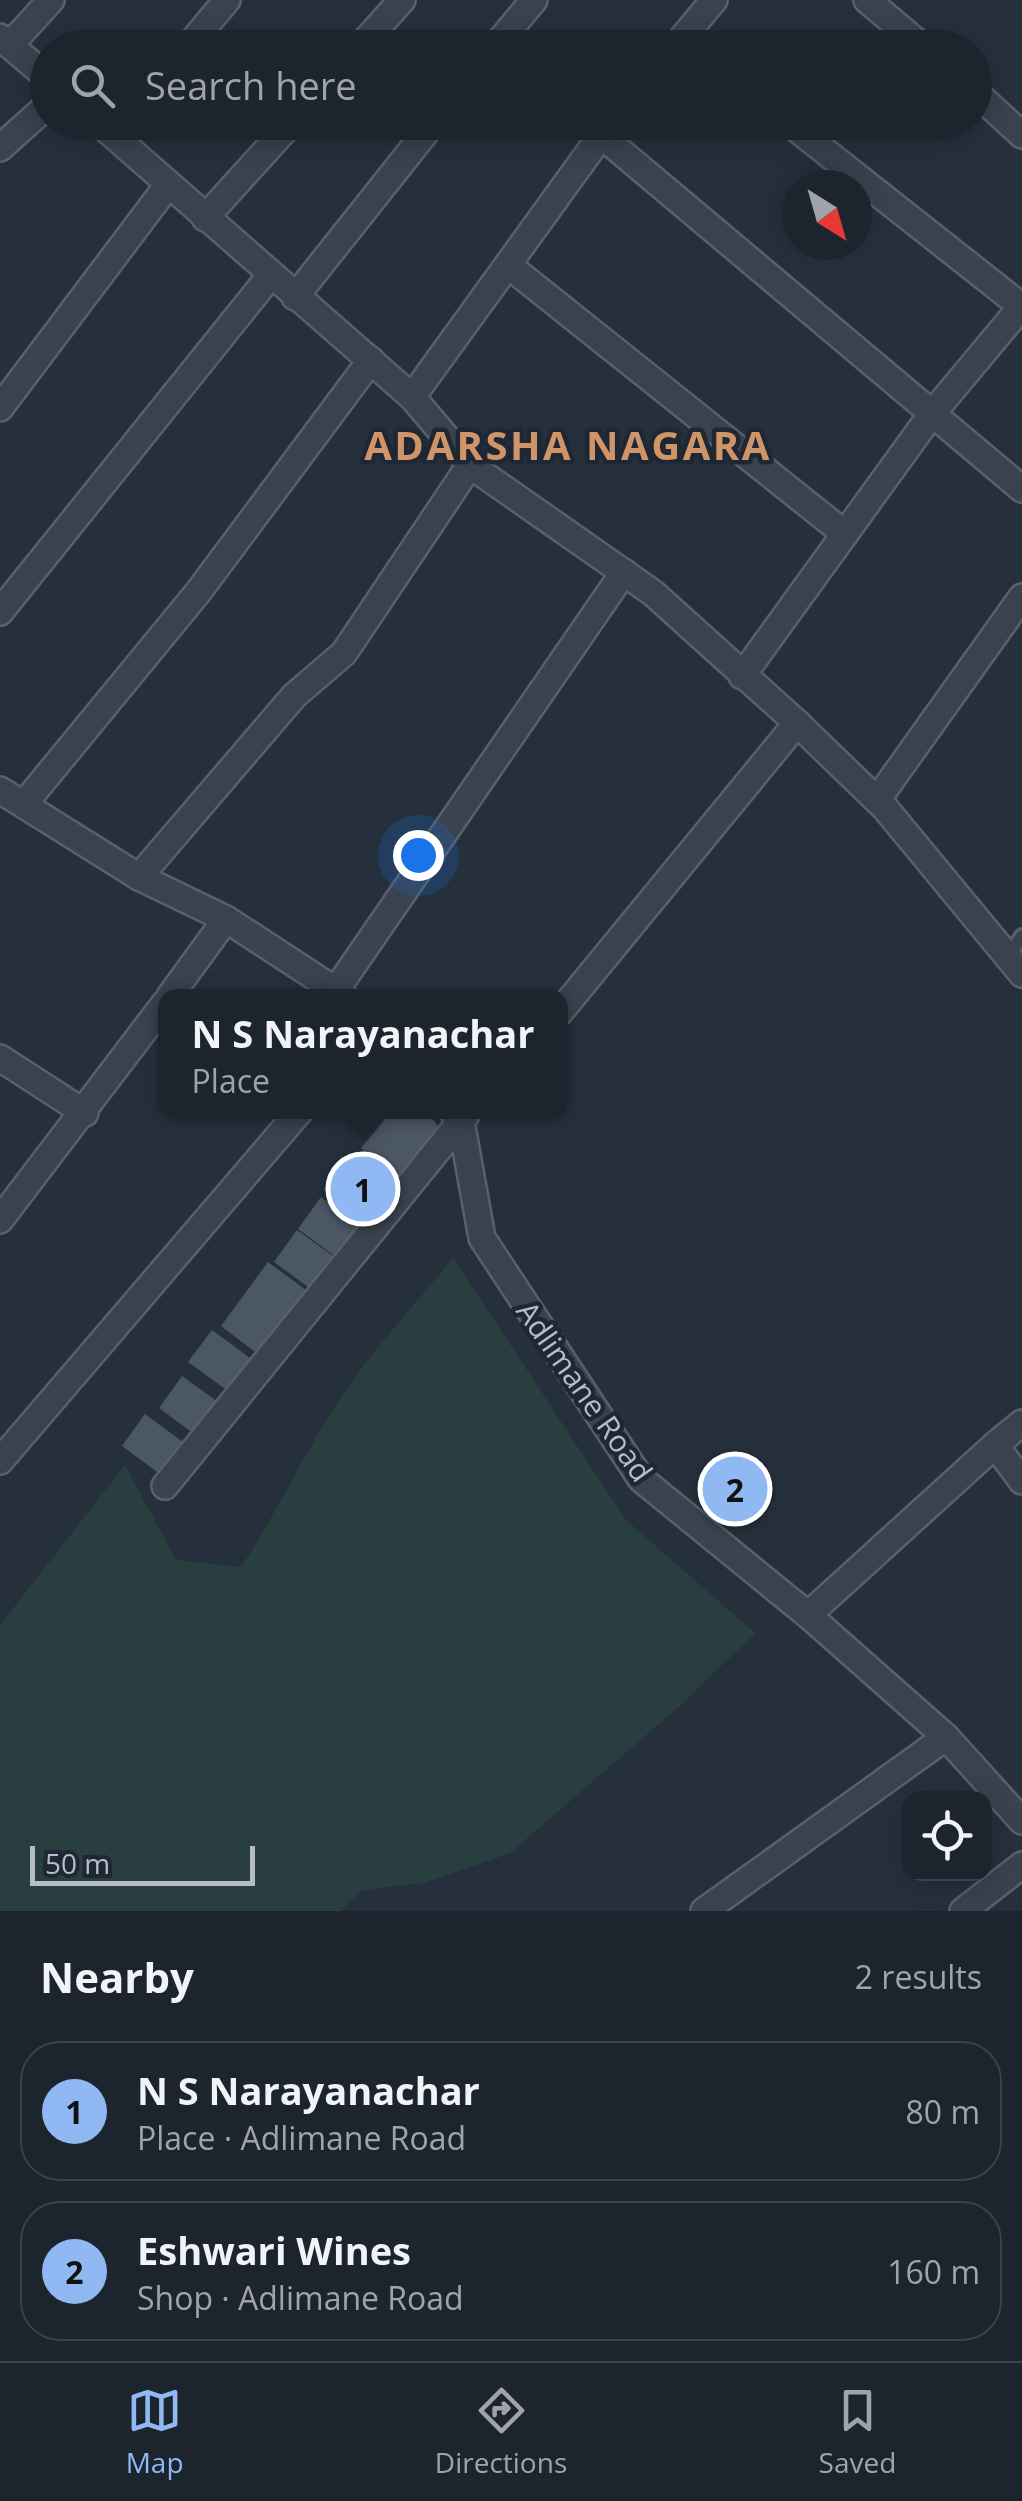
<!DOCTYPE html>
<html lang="en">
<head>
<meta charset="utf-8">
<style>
	body { margin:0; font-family:"Open Sans",sans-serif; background:#252c36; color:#f1f3f6 }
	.controls { position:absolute; right:30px; bottom:30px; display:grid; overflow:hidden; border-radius:20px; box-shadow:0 5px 25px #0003 }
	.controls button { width:90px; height:90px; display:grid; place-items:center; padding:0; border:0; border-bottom:2px solid #3a414a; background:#1c242e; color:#f1f3f6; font:50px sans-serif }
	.compass { position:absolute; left:782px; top:170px; width:90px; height:90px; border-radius:50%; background:#1c242e; box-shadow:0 5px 25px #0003; rotate:143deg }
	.scale { position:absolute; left:30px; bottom:25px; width:225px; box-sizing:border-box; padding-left:10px; border:5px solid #b6bdc8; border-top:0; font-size:28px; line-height:35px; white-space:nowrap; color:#b6bdc8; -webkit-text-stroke:8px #1e2733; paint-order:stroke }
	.you { position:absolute; left:418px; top:855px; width:35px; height:35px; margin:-25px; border:8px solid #fff; border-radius:50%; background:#1a73e8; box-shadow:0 0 0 15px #1a73e833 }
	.badge { display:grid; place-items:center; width:65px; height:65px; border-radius:50%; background:#90b8f3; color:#111; font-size:32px; font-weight:700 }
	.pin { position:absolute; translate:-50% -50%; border:5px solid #fff; box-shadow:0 2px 10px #0006 }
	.popup { position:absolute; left:158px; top:989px; width:410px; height:130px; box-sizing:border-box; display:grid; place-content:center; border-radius:20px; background:#1c242e; filter:drop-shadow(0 2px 8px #0005); font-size:32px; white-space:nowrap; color:#a0a4aa }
	.popup b { font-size:38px; color:#f1f3f6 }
	.popup::after { content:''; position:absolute; left:50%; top:100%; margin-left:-20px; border:20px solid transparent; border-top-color:#1c242e }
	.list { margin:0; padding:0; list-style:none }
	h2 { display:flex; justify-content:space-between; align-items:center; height:130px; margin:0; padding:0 40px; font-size:42px }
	h2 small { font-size:32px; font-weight:400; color:#a0a4aa }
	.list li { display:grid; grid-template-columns:65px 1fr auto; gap:30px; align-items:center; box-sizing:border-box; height:140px; margin:0 20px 20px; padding:0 20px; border:2px solid #3a414a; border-radius:40px }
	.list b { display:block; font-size:38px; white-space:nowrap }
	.list p { margin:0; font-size:32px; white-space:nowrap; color:#a0a4aa }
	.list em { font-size:32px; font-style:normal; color:#a0a4aa }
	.icon { flex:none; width:55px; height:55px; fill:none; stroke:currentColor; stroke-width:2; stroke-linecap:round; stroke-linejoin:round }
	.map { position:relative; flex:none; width:1022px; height:1911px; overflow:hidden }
	.search { position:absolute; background:#1c242e; box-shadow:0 5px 25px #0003; left:30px; right:30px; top:30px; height:110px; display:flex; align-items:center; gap:25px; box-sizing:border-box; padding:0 35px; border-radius:55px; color:#a0a4aa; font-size:38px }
	.sheet { height:450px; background:#1c242e }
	nav { display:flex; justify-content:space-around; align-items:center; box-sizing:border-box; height:140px; border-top:2px solid #3a414a; background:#1c242e; font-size:28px; color:#a0a4aa }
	nav a { display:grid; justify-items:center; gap:5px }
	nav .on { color:#90b8f3 }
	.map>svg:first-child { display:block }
</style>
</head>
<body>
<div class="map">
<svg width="1022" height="1911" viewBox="0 0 1022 1911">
	<rect width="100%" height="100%" fill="#26303d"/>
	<!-- green -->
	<path fill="#293e3f" d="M 453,1258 L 626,1520 L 755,1633 L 683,1703 L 510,1853 L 424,1883 L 362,1890 L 340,1911 L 0,1911 L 0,1625 L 125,1465 L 176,1560 L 241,1567 C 281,1507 309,1441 351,1383 C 382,1339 420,1299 453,1258 Z"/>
	<!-- building -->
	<g fill="#4c5766">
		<polygon points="391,1112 427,1112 441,1130 400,1182 361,1148"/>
		<polygon points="354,1152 401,1188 371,1226 324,1190"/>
		<polygon points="321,1197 364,1228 340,1260 298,1229"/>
		<polygon points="297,1230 340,1261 316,1293 274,1262"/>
		<polygon points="268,1262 310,1293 263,1358 221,1326"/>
		<polygon points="212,1330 254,1361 231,1393 188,1362"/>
		<polygon points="182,1376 225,1407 201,1439 159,1408"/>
		<polygon points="145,1414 187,1445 164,1477 122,1446"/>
	</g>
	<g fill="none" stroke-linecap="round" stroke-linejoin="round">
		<defs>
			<polyline id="lane" points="1008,958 1022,936"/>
			<g id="street">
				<polyline points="867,0 924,48"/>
				<polyline points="0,37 48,78"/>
				<polyline points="10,45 51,0"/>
				<polyline points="187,48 227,0"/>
				<polyline points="359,48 402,0"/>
				<polyline points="494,48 534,0"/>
				<polyline points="674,48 714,0"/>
				<polyline points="974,91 1022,135"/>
				<polyline points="98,122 412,397 470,465 653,593 797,723 560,1012"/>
				<polyline points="788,122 1021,306"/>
				<polyline points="602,136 1022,489"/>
				<polyline points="0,148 48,105"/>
				<polyline points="205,218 292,122"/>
				<polyline points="508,265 845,534"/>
				<polyline points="295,297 434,122"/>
				<polyline points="412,397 611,122"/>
				<polyline points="0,408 168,185"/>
				<polyline points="0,612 270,276"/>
				<polyline points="742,676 931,415 1022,306"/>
				<polyline points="797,723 885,808 1022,974"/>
				<polyline points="0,790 139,877 226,919 344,996"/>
				<polyline points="877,800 1022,597"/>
				<polyline points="24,804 199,591 371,360"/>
				<polyline points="139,877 294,696 344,653 470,465"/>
				<polyline points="336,990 624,572"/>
				<polyline points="170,996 226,919"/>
				<polyline points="0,1058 85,1113"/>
				<polyline points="453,1112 461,1121 482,1238 641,1479 808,1615 946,1737 1022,1821"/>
				<polyline points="0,1220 165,1003"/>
				<polyline points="1022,1423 995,1445 1022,1481"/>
				<polyline points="0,1461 299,1112"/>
				<polyline points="165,1486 466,1115"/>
				<polyline points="808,1615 995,1445"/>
				<polyline points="704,1911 946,1737"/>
				<polyline points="963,1911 1022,1865"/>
			</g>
		</defs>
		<!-- lane casing -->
		<use href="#lane" stroke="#57606b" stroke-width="18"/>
		<!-- street casing -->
		<use href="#street" stroke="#57606b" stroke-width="30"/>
		<!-- lane -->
		<use href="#lane" stroke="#39424e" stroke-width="12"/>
		<!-- street -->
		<use href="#street" stroke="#39424e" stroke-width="25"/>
	</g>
	<g text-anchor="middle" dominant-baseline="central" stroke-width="9" stroke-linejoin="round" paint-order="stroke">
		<!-- street labels -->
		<g font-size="30" fill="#b6bdc8" stroke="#1e2733">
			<text transform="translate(585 1391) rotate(55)">Adlimane Road</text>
		</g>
		<!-- district labels -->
		<g font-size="40" font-weight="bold" letter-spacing="2.5" fill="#d09469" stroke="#1e2733">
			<text x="568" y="444">ADARSHA NAGARA</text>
		</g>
	</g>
</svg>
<div class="controls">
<button><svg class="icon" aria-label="locate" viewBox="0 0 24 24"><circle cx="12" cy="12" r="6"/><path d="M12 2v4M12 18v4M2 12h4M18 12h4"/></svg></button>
</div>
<svg class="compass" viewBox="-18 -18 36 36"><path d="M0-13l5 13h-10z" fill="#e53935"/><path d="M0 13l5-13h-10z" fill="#a0a4aa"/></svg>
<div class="scale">50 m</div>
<div class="you"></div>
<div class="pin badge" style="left:363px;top:1189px">1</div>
<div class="popup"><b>N S Narayanachar</b>Place</div>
<div class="pin badge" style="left:735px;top:1489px">2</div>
<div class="search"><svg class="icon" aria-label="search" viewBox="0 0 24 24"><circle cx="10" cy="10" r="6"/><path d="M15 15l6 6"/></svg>Search here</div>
</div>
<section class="sheet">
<h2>Nearby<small>2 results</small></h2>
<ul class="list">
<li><span class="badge">1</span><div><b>N S Narayanachar</b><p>Place · Adlimane Road</p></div><em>80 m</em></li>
<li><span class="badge">2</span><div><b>Eshwari Wines</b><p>Shop · Adlimane Road</p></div><em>160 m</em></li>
</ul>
</section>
<nav>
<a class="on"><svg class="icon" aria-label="map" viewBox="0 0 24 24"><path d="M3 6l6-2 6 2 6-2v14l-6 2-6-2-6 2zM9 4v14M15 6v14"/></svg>Map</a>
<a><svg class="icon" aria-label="directions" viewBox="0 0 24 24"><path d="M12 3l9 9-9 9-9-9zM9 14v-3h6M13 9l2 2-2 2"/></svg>Directions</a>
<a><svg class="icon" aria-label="saved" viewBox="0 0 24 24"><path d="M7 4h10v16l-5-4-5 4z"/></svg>Saved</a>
</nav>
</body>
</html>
